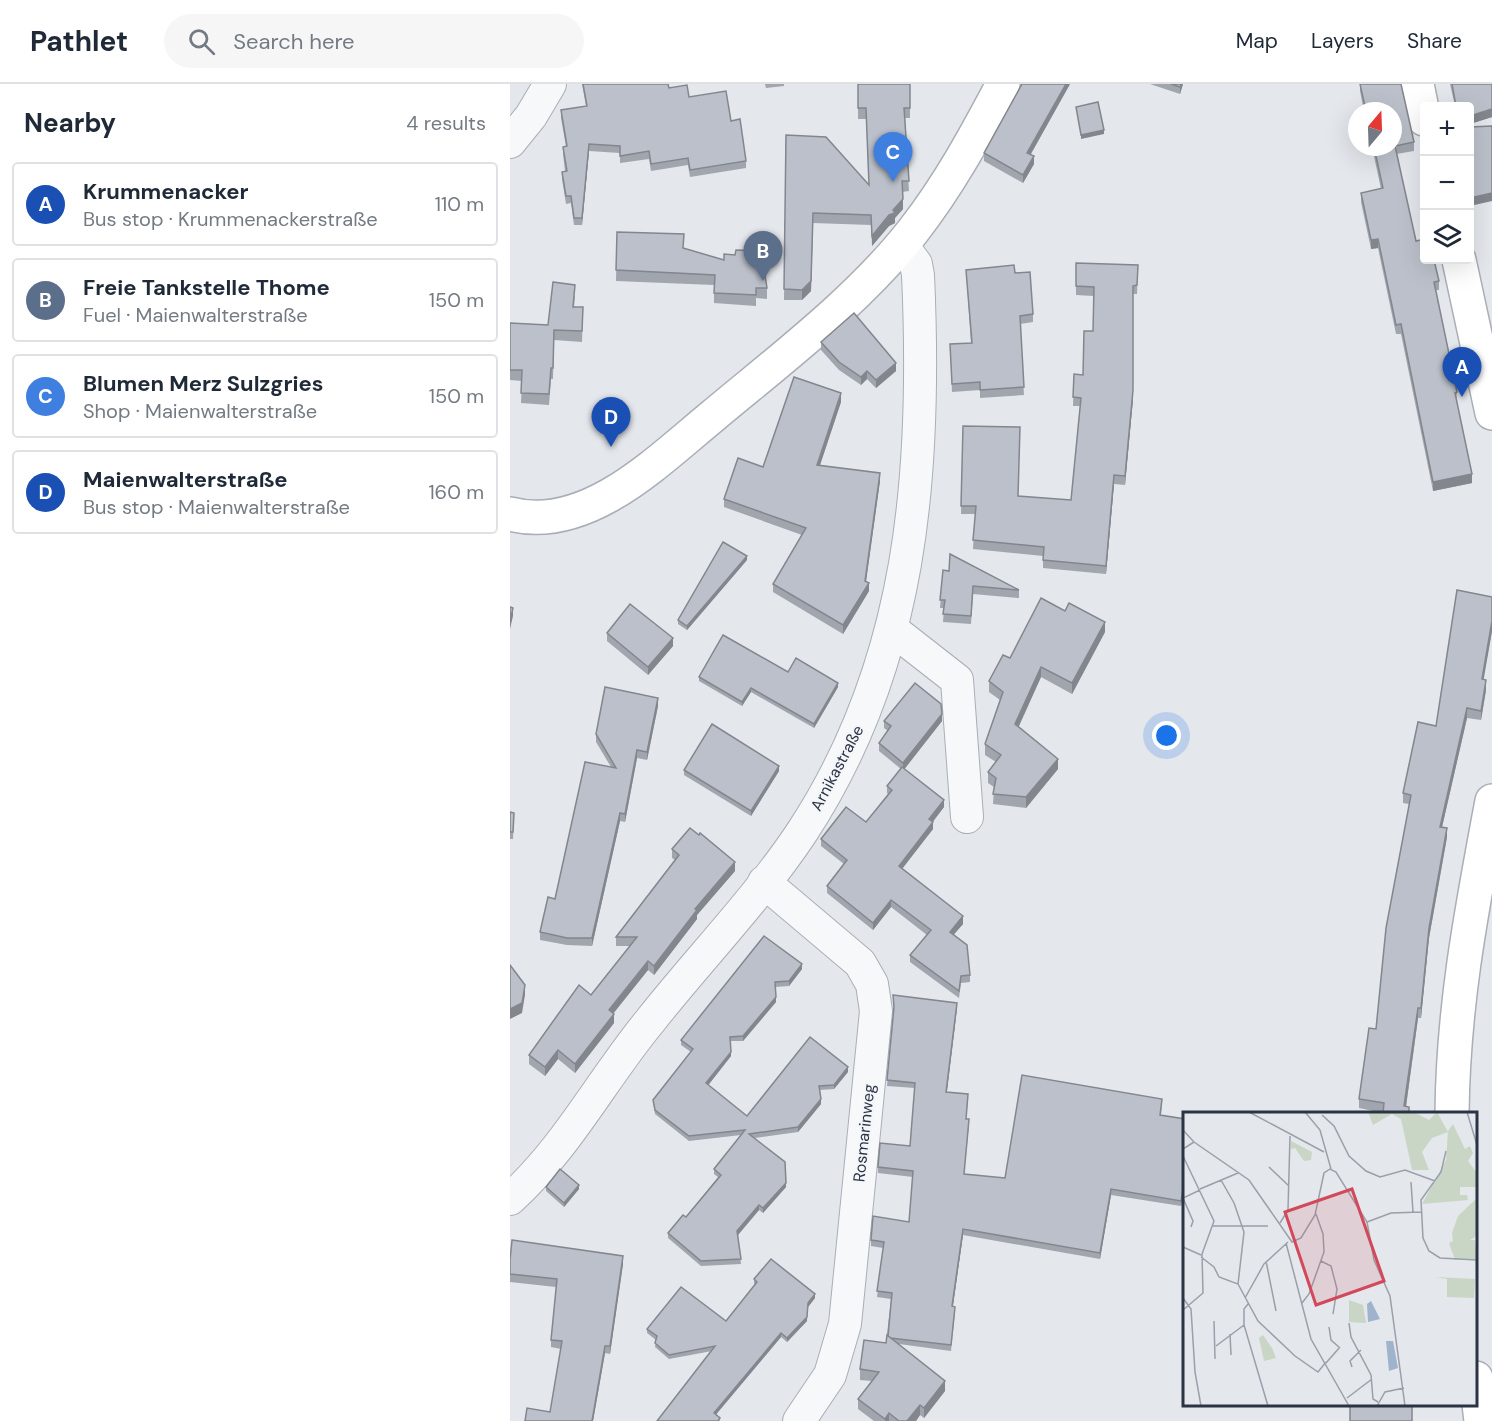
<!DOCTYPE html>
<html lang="en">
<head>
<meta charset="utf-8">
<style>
	body { margin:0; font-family:"DM Sans",sans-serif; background:#f6f6f7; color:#1f2937 }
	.controls { position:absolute; right:18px; top:18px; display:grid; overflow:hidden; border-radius:6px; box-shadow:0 6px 24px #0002 }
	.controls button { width:54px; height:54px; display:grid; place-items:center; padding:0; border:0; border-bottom:2px solid #e0e1e3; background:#fff; color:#1f2937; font:30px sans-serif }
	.compass { position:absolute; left:838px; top:18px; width:54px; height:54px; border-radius:50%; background:#fff; box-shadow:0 6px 24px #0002; rotate:19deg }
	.you { position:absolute; left:657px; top:652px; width:21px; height:21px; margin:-15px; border:4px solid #fff; border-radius:50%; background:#1a73e8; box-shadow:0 0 0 9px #1a73e833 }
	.badge { display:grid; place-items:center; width:39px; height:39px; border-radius:50%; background:#111827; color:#fff; font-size:20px; font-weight:700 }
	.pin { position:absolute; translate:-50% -50px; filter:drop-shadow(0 2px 3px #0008) }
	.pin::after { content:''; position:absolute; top:32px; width:21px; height:18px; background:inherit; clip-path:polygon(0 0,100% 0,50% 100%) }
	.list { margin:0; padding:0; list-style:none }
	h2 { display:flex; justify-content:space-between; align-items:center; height:78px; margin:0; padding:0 24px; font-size:26px }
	h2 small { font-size:20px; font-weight:400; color:#747a83 }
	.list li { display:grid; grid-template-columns:39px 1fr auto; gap:18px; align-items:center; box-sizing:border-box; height:84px; margin:0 12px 12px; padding:0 12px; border:2px solid #e0e1e3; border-radius:6px }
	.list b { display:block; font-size:22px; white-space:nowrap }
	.list p { margin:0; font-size:20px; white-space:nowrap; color:#747a83 }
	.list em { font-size:20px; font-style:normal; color:#747a83 }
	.icon { flex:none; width:33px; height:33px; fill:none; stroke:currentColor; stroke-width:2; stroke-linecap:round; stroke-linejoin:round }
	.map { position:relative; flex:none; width:982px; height:1337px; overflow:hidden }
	header { display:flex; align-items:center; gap:36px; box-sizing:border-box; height:84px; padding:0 30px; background:#fff; border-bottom:2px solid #e0e1e3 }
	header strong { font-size:28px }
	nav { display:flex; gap:33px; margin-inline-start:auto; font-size:21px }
	.search { width:420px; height:54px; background:#f6f6f7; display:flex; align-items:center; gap:15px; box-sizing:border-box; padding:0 21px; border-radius:33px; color:#747a83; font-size:22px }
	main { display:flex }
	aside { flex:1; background:#fff }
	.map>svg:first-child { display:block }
</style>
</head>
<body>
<header>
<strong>Pathlet</strong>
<div class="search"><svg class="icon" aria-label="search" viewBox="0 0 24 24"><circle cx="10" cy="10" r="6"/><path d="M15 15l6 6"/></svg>Search here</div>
<nav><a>Map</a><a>Layers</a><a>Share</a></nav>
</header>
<main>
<aside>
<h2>Nearby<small>4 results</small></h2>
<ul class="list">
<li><span class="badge" style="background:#1a4fb4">A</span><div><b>Krummenacker</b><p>Bus stop · Krummenackerstraße</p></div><em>110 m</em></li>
<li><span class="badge" style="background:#5c6f8a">B</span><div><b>Freie Tankstelle Thome</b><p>Fuel · Maienwalterstraße</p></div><em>150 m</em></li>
<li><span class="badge" style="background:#3f7fe0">C</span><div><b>Blumen Merz Sulzgries</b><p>Shop · Maienwalterstraße</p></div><em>150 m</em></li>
<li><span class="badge" style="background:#1a4fb4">D</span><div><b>Maienwalterstraße</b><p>Bus stop · Maienwalterstraße</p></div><em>160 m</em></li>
</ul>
</aside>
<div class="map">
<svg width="982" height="1337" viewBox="0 0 982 1337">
	<rect width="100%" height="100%" fill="#e4e7ec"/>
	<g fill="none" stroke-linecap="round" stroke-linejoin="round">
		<defs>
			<g id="minor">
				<polyline points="0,58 21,32 40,0"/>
				<polyline points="383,546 447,596 457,733"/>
				<polyline points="254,798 350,879 362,900 366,927 335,1240 320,1291 289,1337"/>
				<path d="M 0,1115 C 57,1064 92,995 140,937 C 189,875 249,813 292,748 C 403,579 417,388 408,191 L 406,180 L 392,161"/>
			</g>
			<g id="secondary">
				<polyline points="907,0 914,35"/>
				<polyline points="949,176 982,329"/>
				<path d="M 0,430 C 34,439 70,428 100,411 C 137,390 171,358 204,331 C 271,275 349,216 403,147 C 439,101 466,51 493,0"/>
				<path d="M 942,1030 C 943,920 962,824 982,717"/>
				<polyline points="966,1294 971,1337"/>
			</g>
		</defs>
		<!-- minor casing -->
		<use href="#minor" stroke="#a9aeb7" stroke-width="34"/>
		<!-- secondary casing -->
		<use href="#secondary" stroke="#a9aeb7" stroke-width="36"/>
		<!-- minor -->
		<use href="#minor" stroke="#f7f8fa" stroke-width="32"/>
		<!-- secondary -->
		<use href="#secondary" stroke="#fff" stroke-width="33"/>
	</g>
	<!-- wall -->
	<g fill="#a1a5ae">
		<polygon points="72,0 158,0 159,4 179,13 221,37 236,77 236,84 180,93 178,81 141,87 139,75 110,79 110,69 79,67 72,141 64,141 61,119 56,120 52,95 52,88 55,87 53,70 53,63 56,63 51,34 51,26 76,22"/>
		<polygon points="255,0 274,0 274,2 256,4"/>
		<polygon points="348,0 400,0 400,34 395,34 399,107 392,108 393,125 385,134 385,139 379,142 362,162 361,141 303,139 301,207 292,216 274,216 276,51 359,100 356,35 348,35"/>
		<polygon points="560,0 520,71 524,80 513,99 474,77 474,69"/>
		<polygon points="640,0 673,0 670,10"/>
		<polygon points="850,0 891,0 904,58 904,67 886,70 906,157 915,155 915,176 924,176 929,197 929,206 926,206 947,308 946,317 962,390 962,399 923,407 891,250 886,250 868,164 861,165 851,118 851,109 871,105 862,63 883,63 883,27 854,27 850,7"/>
		<polygon points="940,0 982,0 982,33 960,40 960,22 945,22"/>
		<polygon points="107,148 174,164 257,204 257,215 246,214 246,222 204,219 204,201 106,197"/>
		<polygon points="566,179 628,181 627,210 623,210 623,315 615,401 604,400 596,490 533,484 533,472 463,465 465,430 451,430 453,342 509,412 561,416 570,322 563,322 564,290 573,291 583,247 584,212 566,211"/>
		<polygon points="456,186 505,189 523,230 523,238 510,240 514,311 470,314 470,306 442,308 440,260 461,259"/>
		<polygon points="65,211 64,223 73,223 72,258 44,256 43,295 41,295 39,321 11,319 12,297 0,296 0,239 38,241"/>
		<polygon points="311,258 386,287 366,304 357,295 351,301 329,286 311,266"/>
		<polygon points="331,318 310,381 370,397 356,497 359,507 333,550 263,508 263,500 292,451 214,423 214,415"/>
		<polygon points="237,476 177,546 168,540 168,536"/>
		<polygon points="433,486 509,506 509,514 463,510 461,540 433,538 434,524 430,524"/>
		<polygon points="982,513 982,547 973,596 976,606 971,636 957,634 932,743 937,753 919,854 911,934 908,934 896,1023 899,1029 873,1029 849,1024 849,1015 866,945 899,720 893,719 893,709 926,642"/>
		<polygon points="595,548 562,610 531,593 508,643 548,685 516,724 483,720 484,703 478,699 478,688 486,678 475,671 475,660 490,616 479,608 479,597 500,574"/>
		<polygon points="97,549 163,562 138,591 97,557"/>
		<polygon points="278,588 328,603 304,644 241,608 232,622 189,597 189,593"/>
		<polygon points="148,622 137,676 127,674 115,738 110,737 82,862 57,861 30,856 30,848 101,683 86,658 86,650"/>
		<polygon points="374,637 432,637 394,685 434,723 423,738 423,745 392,784 453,840 444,850 460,891 460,898 451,899 449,914 400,878 400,871 417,851 381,823 363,846 317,809 317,802 334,780 311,762 311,755 356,738 378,710 377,709 377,702 391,685 369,667 369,659 378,647 374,644"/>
		<polygon points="174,686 269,687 241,732 174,691"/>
		<polygon points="0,728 4,729 3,755 0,755"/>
		<polygon points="162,765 225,787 187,831 187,835 144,891 138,886 103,929 104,939 65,989 48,975 35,992 19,980 19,971 81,911 120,862 106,862 106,853 165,776 162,774"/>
		<polygon points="254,852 292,885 279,902 265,903 266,918 233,957 220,957 221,972 198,1001 237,1032 338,988 324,1005 310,1006 311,1020 288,1048 245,1054 276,1103 253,1129 249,1126 228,1151 231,1180 191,1182 158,1154 158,1149 176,1133 208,1093 204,1090 204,1085 231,1051 179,1057 145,1030 143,1016 181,968 171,961 171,956"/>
		<polygon points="383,911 447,924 437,1008 458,1016 456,1035 459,1041 454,1091 495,1094 652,1021 651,1031 675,1035 675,1099 671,1122 601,1111 590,1175 453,1151 443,1222 445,1228 441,1267 389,1260 435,1307 414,1334 410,1331 406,1337 364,1337 348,1325 348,1315 362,1297 350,1296 350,1285 376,1259 381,1215 367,1213 373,1164 361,1162 361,1156 399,1138 403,1093 368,1089 368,1083 400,1062 405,1004 377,1002 384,926"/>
		<polygon points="36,1103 69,1105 54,1123 36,1107"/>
		<polygon points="0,1176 113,1180 100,1270 95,1269 83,1337 15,1337 40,1328 51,1265 41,1263 41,1256 46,1203 0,1198"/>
		<polygon points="244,1195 305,1214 298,1223 297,1237 277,1258 271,1253 206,1330 210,1337 147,1337 202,1267 159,1275 145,1263 146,1256 137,1249 137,1245 216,1237 245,1201 244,1199"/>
	</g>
	<!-- shaded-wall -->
	<g fill="#83868d">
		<polygon points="556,0 560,0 517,77 517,69"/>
		<polygon points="671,0 673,0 670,10 670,3"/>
		<polygon points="982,25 982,33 960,40 960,32"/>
		<polygon points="594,46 594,50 571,55 571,51"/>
		<polygon points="79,60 79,67 72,141 72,134"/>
		<polygon points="524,72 524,80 513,99 513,91"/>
		<polygon points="982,109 982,117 960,122 960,114"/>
		<polygon points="393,115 393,125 385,134 385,139 379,142 362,162 362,152"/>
		<polygon points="303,139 301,207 292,216 292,206"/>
		<polygon points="868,155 868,164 861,165 861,156"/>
		<polygon points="386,279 386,287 366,304 366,296"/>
		<polygon points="357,287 357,295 351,301 351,293"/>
		<polygon points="623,306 623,315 615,401 615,392"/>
		<polygon points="331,309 331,318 307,390 307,381"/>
		<polygon points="370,389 370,397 355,505 359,499 359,507 333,550 333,541 355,497"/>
		<polygon points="962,390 962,399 923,407 923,398"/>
		<polygon points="604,391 604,400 596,490 596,482"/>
		<polygon points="237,472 237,476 177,546 177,542"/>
		<polygon points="3,524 3,532 0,545 0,537"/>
		<polygon points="982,537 982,547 972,605 972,595"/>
		<polygon points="595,538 595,548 562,610 562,599"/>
		<polygon points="163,554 163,562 138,591 138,583"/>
		<polygon points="531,583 531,593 505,651 505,640"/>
		<polygon points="976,596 976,606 971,636 971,627"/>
		<polygon points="328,599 328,603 304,644 304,640"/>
		<polygon points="241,604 241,608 232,622 232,618"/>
		<polygon points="148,614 148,622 137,676 137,668"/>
		<polygon points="957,624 957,634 930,752 930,743"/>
		<polygon points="432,630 432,637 393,687 393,679"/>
		<polygon points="127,666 127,674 115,738 115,730"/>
		<polygon points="548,675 548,685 516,724 516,713"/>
		<polygon points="269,682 269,687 241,732 241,727"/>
		<polygon points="434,716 434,723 419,742 419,735"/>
		<polygon points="110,729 110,737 82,862 82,854"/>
		<polygon points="423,738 423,745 389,789 389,782"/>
		<polygon points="937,744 937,753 919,854 911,934 911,924 919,844"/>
		<polygon points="225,778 225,787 187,831 187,835 144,891 144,882 185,825"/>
		<polygon points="381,816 381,823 363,846 363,839"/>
		<polygon points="453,832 453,840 440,855 440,848"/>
		<polygon points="138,877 138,886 99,935 99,926"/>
		<polygon points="292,880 292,885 279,902 279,897"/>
		<polygon points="15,901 15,911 12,929 0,935 0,925"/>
		<polygon points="266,913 266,918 233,957 233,952"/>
		<polygon points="447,919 447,924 436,1014 436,1008"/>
		<polygon points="908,924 908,934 895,1029 894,1022"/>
		<polygon points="104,930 104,939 65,989 65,980"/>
		<polygon points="48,966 48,975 35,992 35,983"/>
		<polygon points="221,968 221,972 196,1004 196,999"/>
		<polygon points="338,983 338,988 324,1005 324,1001"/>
		<polygon points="311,1015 311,1020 288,1048 288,1043"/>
		<polygon points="675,1093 675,1099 671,1122 671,1117"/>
		<polygon points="276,1099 276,1103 253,1129 253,1124"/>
		<polygon points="69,1101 69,1105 54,1123 54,1119"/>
		<polygon points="601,1105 601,1111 590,1175 590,1169"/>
		<polygon points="249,1121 249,1126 227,1152 227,1147"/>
		<polygon points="453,1145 453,1151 442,1228 442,1222"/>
		<polygon points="113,1172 113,1180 100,1270 100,1262"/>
		<polygon points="305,1210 305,1214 298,1223 298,1219"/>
		<polygon points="297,1233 297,1237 277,1258 277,1254"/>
		<polygon points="271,1249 271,1253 204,1333 204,1329"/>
		<polygon points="95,1262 95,1269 83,1337 82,1337"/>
		<polygon points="435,1297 435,1307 414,1334 414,1324"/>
		<polygon points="410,1321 410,1331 406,1337 397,1337"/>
		<polygon points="379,1329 379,1337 375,1337 375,1335"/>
	</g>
	<!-- building -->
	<g fill="#bbc0ca" stroke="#83868d" stroke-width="1.5">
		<polygon points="73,0 158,0 159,4 177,1 179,13 216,7 221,37 230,35 236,77 180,86 178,74 141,80 139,67 110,72 110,62 79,60 72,134 64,134 61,112 56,112 52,88 57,87 53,63 57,62 51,26 77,22"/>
		<polygon points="348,0 400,0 400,24 394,24 399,97 392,97 393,115 383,126 385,129 379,131 362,152 361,131 303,129 301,197 292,206 274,205 276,51 316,53 359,101 356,24 348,24"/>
		<polygon points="512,0 556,0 517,69 524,72 513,91 474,69"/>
		<polygon points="661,0 671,0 670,3"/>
		<polygon points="850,0 891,0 904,58 885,62 906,157 915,155 915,176 924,176 929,197 924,198 947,308 945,309 962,390 923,398 891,240 886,241 868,155 861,156 851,109 873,104 864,63 883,63 883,27 856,27"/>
		<polygon points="942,0 982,0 982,25 960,32 960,22 946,22"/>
		<polygon points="588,18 594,46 571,51 566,23"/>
		<polygon points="982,42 982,109 960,114 960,43"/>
		<polygon points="107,148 174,150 173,164 214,176 214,170 225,171 226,166 251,167 257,204 246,204 246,211 204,209 205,191 106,186"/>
		<polygon points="566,179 628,181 627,201 623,202 623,306 615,392 604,391 596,482 533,476 534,463 463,456 466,422 451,422 453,342 510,343 508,412 561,416 571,314 563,313 564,290 573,291 574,247 583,247 584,203 566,202"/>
		<polygon points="504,181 505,189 520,188 523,230 510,232 514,303 470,306 470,298 442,300 440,260 462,259 456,186"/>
		<polygon points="43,198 65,201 63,223 73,223 72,247 44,246 43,284 41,284 39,310 11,309 12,286 0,286 0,239 38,241"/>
		<polygon points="344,229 386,279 366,296 357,287 351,293 329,278 311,258"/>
		<polygon points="284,293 331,309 307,381 370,389 355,497 359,499 333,541 263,500 296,444 214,415 228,374 253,383"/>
		<polygon points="213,458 237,472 177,542 168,536"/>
		<polygon points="440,470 509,506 463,502 461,532 433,530 435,516 430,516 433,486 439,487"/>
		<polygon points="947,506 982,513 982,537 972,595 976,596 971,627 957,624 930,743 937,744 919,844 911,924 908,924 894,1022 899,1023 899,1029 873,1029 874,1019 849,1015 859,944 866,945 876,844 901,711 893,709 908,638 926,642"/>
		<polygon points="531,514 555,527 559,519 595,538 562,599 531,583 505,640 548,675 516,713 483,710 486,694 478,688 491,671 475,660 493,608 479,597 493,571 500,574"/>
		<polygon points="120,520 163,554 138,583 97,549"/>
		<polygon points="0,523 3,524 0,537"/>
		<polygon points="213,551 278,588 286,574 328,599 304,640 241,604 232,618 189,593"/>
		<polygon points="405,599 431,620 432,630 393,679 369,659 381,642 374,637"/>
		<polygon points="95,603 148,614 137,668 127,666 115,730 110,729 82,854 57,854 30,848 38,813 45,815 75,678 106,684 86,650"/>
		<polygon points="202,640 269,682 241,727 174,686"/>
		<polygon points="392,683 434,716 419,735 423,738 389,782 453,832 440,848 457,861 460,891 451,892 449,907 400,871 421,846 381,816 363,839 317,802 337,776 311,755 336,723 356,738 382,706 377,702"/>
		<polygon points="0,728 4,729 3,748 0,748"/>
		<polygon points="180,744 189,751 190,749 225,778 185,825 187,826 144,882 138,877 99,926 104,930 65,980 48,966 35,983 19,971 69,901 81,911 127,853 106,853 169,771 162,765"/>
		<polygon points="254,852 292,880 279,897 265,898 266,913 233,952 220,953 221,968 196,999 237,1032 300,953 338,983 324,1001 309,1002 311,1015 288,1043 239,1050 275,1078 276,1099 253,1124 249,1121 227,1147 231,1175 191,1177 158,1149 173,1131 176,1133 211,1091 204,1085 235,1046 179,1052 145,1026 143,1016 183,965 171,956"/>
		<polygon points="0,881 15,901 12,919 0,925"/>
		<polygon points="383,911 447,919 436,1008 458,1010 456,1035 459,1035 454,1090 495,1094 512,991 652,1015 650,1031 675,1035 675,1093 671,1117 601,1105 590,1169 453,1145 442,1222 445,1223 441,1261 380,1254 378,1252 382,1209 367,1207 374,1158 361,1156 363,1132 399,1138 403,1087 368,1083 370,1059 400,1062 405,999 377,996 384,923"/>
		<polygon points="50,1085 69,1101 54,1119 36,1103"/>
		<polygon points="2,1156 113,1172 100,1262 95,1262 82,1337 15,1337 17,1324 40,1328 52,1257 41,1256 47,1195 0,1190 0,1176"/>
		<polygon points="261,1175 305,1210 298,1219 297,1233 277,1254 271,1249 204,1329 210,1334 208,1337 147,1337 205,1262 159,1271 145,1259 147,1252 137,1245 171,1203 216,1237 247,1198 244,1195"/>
		<polygon points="377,1251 435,1297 414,1324 410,1321 397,1337 389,1337 379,1329 375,1335 348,1315 369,1288 350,1285 354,1256 376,1259"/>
		<rect x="840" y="1320" width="62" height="17"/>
	</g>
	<g text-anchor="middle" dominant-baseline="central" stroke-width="4.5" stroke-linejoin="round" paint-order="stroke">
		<!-- street labels -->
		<g font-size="16" fill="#2b3445" stroke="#f4f6f9">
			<text transform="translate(327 684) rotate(-62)">Arnikastraße</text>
			<text transform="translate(354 1049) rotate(-84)">Rosmarinweg</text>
		</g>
	</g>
	<!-- overview -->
	<g transform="translate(673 1028)">
		<rect width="294" height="294" fill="#e4e7ec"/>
		<path d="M 185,0 L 231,0 L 246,8 L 254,0 L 265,20 L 249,26 L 239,40 L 246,58 L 229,58 L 218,7 L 209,2 L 190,13 ZM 270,12 L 282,37 L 287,34 L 290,41 L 285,49 L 294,61 L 293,75 L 277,75 L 277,83 L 284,83 L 285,88 L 239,92 L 263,48 L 265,19 ZM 108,29 L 129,40 L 128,48 L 121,49 L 112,36 L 108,37 ZM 294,86 L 294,124 L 287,128 L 292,128 L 294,147 L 272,148 L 266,131 L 270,129 L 269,121 L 275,104 ZM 252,165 L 292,167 L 291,186 L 264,185 L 264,167 ZM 166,188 L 180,193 L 183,211 L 166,210 ZM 80,223 L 89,236 L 93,246 L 81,249 L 76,226 Z" fill="#c9d6c5"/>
		<path d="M 188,189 L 197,207 L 185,210 L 184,192 ZM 203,229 L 210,229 L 215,256 L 206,259 Z" fill="#9fb4cc"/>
		<path fill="none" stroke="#9a9fa9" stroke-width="1.5" d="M 66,0 L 141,40M 122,0 L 137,18 L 148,57M 284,0 L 294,33M 139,3 L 151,14 L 166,44 L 183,59 L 197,65 L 222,58 L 252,69M 0,18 L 11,30 L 0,37M 11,30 L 66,68 L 109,130 L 118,126 L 132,103 L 141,61 L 147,57 L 153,60 L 184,110 L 191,148 L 207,184 L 222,294M 263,39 L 258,60 L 238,88 L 240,126 L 246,139 L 257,146 L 294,148M 0,44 L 31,109 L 19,142 L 20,181 L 0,198M 86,55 L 106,74M 38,68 L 51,91 L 61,120 L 55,172M 228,70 L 230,100M 17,77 L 55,61M 184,110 L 208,101 L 239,100M 97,111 L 105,98 L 107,24M 30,114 L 85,114M 8,115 L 10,109 L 0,86 L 17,78M 103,131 L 128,227 L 166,294M 0,135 L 18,143M 18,145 L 31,155 L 36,165 L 55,172 L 75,209 L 112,244 L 135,260 L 143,250M 83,149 L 93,199M 138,149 L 148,154 L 154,177 L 150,202M 0,186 L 8,197 L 12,260 L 18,294M 62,186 L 81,152 L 105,130M 119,191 L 126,182 L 141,140 L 140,122 L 133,102M 65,192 L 61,197 L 61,213 L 85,294M 31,209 L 32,247M 166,211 L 168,225 L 188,263 L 190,287 L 195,290M 146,215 L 148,228 L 157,236M 47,222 L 48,243M 33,234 L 61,213M 143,251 L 157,235M 169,255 L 167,249 L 178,238M 164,286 L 189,267M 194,294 L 202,280 L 221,276"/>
		<path fill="#d1495b" fill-opacity="0.15" stroke="#d1495b" stroke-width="3" d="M 169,77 L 201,169 L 133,193 L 102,100 Z"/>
		<rect width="294" height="294" fill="none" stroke="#2b3445" stroke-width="3"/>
	</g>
</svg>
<div class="controls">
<button>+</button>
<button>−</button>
<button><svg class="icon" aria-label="layers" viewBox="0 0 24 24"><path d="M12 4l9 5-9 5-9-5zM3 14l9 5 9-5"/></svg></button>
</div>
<svg class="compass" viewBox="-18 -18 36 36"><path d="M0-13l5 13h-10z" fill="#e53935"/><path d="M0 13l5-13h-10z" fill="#747a83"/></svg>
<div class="you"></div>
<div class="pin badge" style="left:952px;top:313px;background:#1a4fb4">A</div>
<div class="pin badge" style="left:253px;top:197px;background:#5c6f8a">B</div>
<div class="pin badge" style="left:383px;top:98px;background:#3f7fe0">C</div>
<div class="pin badge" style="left:101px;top:363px;background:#1a4fb4">D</div>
</div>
</main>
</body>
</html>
